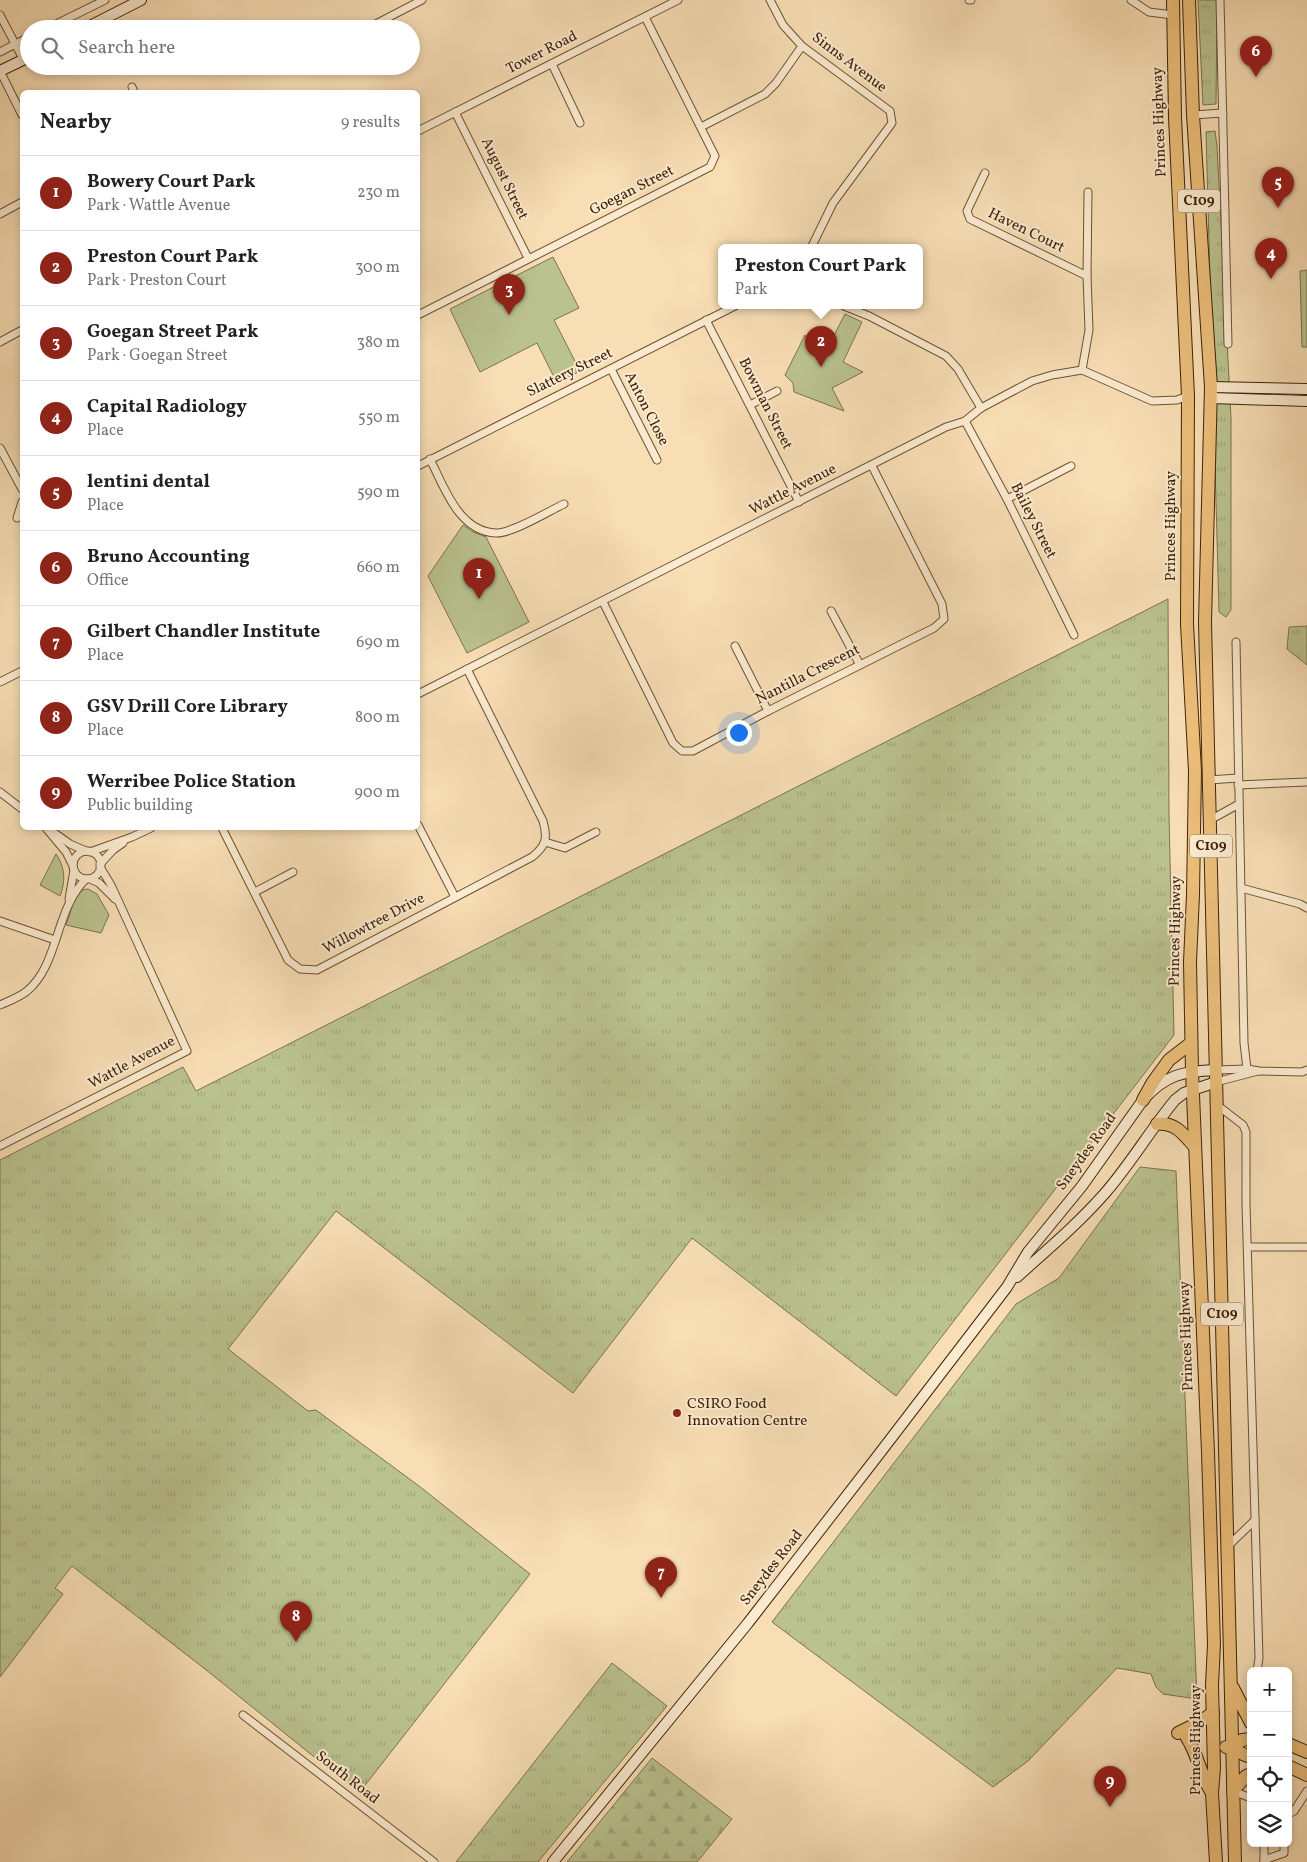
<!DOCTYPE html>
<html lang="en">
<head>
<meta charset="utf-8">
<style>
	body { margin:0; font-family:Vollkorn,serif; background:#f6f6f6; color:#222 }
	.controls { position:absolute; right:15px; bottom:15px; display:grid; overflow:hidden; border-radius:8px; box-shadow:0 2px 8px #0003 }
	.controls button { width:45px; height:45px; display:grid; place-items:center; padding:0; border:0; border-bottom:1px solid #e0e0e0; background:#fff; color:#222; font:25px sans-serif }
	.you { position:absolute; left:738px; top:732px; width:18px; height:18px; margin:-12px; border:4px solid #fff; border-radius:50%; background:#1a73e8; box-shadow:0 0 0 8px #1a73e833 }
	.badge { display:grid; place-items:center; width:32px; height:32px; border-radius:50%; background:#8f2418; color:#fff; font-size:16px; font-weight:700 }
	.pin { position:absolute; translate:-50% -41px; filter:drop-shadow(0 1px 2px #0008) }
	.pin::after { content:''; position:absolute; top:26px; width:18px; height:15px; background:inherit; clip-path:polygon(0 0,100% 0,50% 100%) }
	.popup { position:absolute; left:718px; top:244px; width:205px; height:65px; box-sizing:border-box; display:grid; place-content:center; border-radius:8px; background:#fff; filter:drop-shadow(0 1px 4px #0005); font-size:16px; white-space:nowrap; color:#767676 }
	.popup b { font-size:19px; color:#222 }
	.popup::after { content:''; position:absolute; left:50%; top:100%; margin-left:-10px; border:10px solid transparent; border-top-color:#fff }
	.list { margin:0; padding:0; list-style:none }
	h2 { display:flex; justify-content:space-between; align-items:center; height:65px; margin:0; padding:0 20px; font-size:21px }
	h2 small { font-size:16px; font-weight:400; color:#767676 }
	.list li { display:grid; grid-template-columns:32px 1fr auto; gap:15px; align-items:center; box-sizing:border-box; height:75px; padding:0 20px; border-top:1px solid #e0e0e0 }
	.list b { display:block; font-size:19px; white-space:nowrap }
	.list p { margin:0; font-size:16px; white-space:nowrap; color:#767676 }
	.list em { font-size:16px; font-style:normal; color:#767676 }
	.icon { flex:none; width:28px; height:28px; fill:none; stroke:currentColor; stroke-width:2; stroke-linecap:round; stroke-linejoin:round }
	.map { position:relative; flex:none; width:1307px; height:1862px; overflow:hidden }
	.search { position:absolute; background:#fff; box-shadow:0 2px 8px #0003; left:20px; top:20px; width:400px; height:55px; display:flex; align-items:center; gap:12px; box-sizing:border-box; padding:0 18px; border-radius:28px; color:#767676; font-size:19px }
	.panel { position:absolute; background:#fff; box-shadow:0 2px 8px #0003; left:20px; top:90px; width:400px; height:740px; border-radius:8px }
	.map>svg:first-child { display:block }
</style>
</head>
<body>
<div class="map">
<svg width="1307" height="1862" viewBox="0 0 1307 1862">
	<defs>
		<pattern id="grass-tufts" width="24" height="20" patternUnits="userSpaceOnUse" patternTransform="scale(1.25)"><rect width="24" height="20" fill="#bac290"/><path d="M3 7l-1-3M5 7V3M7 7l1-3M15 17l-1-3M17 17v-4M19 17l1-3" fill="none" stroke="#a1a67b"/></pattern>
		<pattern id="forest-firs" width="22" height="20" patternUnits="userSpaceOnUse" patternTransform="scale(1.25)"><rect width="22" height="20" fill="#bac290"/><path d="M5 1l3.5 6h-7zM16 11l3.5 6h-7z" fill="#a1a67b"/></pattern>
	</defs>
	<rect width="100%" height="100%" fill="#f8deb5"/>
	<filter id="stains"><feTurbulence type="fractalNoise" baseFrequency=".004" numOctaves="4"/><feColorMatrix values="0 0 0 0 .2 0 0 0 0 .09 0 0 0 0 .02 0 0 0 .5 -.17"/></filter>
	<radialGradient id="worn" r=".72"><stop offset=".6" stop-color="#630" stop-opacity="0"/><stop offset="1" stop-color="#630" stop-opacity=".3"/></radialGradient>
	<!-- grass -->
	<g fill="url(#grass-tufts)" stroke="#7d724c">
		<polygon points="1198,0 1217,0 1216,104 1203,105"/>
		<polygon points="1215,131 1217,146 1231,418 1231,610 1226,617 1219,612 1206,132"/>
		<polygon points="1307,270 1307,347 1302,347 1300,271"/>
		<polygon points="1168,599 1169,815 1174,1035 896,1396 692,1238 573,1393 336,1211 228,1349 308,1411 316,1410 419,1486 530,1574 359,1793 205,1669 72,1566 55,1588 63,1594 0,1677 0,1160 183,1067 196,1091"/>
		<polygon points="1307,626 1307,665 1287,649 1289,627"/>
		<polygon points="1140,1167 1176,1171 1197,1699 1163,1694 1156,1687 1151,1674 1117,1668 1028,1761 993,1787 772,1622 1016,1304 1059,1278"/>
		<polygon points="612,1663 667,1706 538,1862 456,1862"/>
	</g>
	<!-- forest -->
	<polygon fill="url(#forest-firs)" stroke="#7d724c" points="652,1758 732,1819 697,1862 567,1862"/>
	<!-- park -->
	<g fill="#bac290" stroke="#7d724c">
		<polygon points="553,257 579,308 554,320 580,371 557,383 537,343 480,372 450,309"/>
		<polygon points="845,314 862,322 843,362 863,372 832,388 844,411 794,392 793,383 785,375 805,335 811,346 825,353"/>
		<polygon points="463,525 473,532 486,537 529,622 467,653 428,576"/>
		<path d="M 56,854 C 65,867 66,881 60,896 L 40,885 Z"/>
		<polygon points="88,889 97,894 109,915 101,933 66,925 75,898 82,890"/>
	</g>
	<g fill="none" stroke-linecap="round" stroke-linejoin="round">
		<defs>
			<g id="street">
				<polyline points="770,0 783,25 802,46 890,111 892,123 833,203 811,248"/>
				<polyline points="969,0 971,0"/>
				<polyline points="1131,0 1149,12 1173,15"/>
				<polyline points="1220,0 1228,344"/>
				<polyline points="0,15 23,59"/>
				<polyline points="46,29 105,0"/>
				<polyline points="366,29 422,0"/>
				<polyline points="0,52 29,37"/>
				<polyline points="552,64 580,123"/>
				<polyline points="0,71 22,115"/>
				<polyline points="132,87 134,92"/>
				<polyline points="455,112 528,258"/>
				<polyline points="1193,115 1223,113"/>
				<polyline points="701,127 765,94 776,83 802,46"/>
				<polyline points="418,131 678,0"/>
				<polyline points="985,173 967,211 970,219 1087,276"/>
				<polyline points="0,214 22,202"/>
				<polyline points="844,306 869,316 946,356 958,369 981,408"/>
				<polyline points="418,315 710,167 715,156 645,17"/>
				<polyline points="706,320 799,502"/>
				<polyline points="0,342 22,330"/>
				<polyline points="611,369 657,460"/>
				<polyline points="1082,370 1089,330 1087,276 1088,192"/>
				<polyline points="750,405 777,391"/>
				<polyline points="965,421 1007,499 1074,635"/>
				<polyline points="0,448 22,489"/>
				<path d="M 430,459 C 444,487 459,532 496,533 C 511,534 549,511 564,504"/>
				<polyline points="418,466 735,306"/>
				<polyline points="1007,499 1071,466"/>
				<polyline points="17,518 22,502"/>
				<polyline points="603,602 673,743 682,751 693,751 768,711 934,628 944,619 942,604 872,466"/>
				<polyline points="831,611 860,665"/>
				<polyline points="1236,642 1244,1043 1247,1069"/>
				<polyline points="735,646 768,711"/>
				<polyline points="0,682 22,671"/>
				<polyline points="418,694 946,427 965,421 981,408 1032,381 1052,375 1082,370 1152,401 1177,400 1188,396"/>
				<polyline points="1209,780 1238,778"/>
				<polyline points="1238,785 1307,782"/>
				<polyline points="0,792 22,809"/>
				<polyline points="1210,820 1239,804"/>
				<polyline points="418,825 455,897"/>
				<polyline points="46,828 66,852 73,866"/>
				<path d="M 222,828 L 288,960 L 300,969 L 317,970 L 532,857 C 546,846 548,838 543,821 L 467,669"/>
				<polyline points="53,832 70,844 86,851"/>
				<polyline points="545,842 565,848 596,832"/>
				<circle cx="87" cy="865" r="14"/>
				<polyline points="90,852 132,837 151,828"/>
				<polyline points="100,864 113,850 123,843"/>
				<polyline points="90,879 99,883 115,899"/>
				<polyline points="1241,888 1300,904 1307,908"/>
				<polyline points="255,892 293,872"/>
				<polyline points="69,899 74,870"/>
				<polyline points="0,921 55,940"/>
				<path d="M 0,1005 C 9,1001 20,997 27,991 C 59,965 55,909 86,879"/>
				<polyline points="1216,1070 1247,1069 1259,1071 1302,1072 1307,1070"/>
				<polyline points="1216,1082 1258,1071"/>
				<polyline points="1217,1105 1243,1125 1246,1132 1246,1204 1259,1658 1257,1671"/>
				<polyline points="0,1146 187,1051 111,885 100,867"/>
				<polyline points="1249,1247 1307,1247"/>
				<polyline points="1228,1546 1255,1520"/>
				<polyline points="243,1715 434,1862"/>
				<polyline points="1233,1791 1251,1798"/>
				<polyline points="1288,1814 1294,1811 1307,1791"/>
				<polyline points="1264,1843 1264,1862"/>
				<polyline points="1264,1860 1284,1853 1284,1843"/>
			</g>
			<g id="secondary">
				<polyline points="84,29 141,0"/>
				<polyline points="0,71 29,57"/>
				<polyline points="1211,387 1307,389"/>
				<polyline points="1211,398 1307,401"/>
				<path d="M 1017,1277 C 1047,1250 1079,1223 1106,1192 C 1131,1163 1151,1129 1175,1100 L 1184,1093 L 1216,1082"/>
				<path d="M 553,1862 L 748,1623 L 876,1458 L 1007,1287 L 1028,1252 L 1082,1186 L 1143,1100 C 1165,1075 1183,1071 1216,1070"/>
			</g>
			<g id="highway">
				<polyline points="1173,0 1175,117 1188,396 1187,624 1195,771 1193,895 1190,962 1192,1071 1208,1452 1214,1644 1212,1685 1214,1768 1212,1793 1216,1862"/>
				<polyline points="1189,0 1193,115 1211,387 1205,622 1235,1862"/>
				<polyline points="1143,1100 1153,1082 1169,1060 1191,1043"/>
				<path d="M 1157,1124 C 1176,1122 1184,1135 1195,1147"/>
				<polyline points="1233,1688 1251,1723"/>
				<polyline points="1178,1733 1198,1723 1213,1713"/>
				<path d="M 1186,1736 C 1198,1754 1200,1775 1212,1793"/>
				<polyline points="1288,1744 1307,1752"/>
				<path d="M 1226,1747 C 1235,1748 1241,1755 1251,1757"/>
				<polyline points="1232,1748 1242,1740 1251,1739"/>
				<polyline points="1288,1766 1307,1775"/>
				<polyline points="1233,1791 1246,1776 1251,1774"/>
			</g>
		</defs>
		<!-- street casing -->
		<use href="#street" stroke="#6e5134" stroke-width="9"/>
		<!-- secondary casing -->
		<use href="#secondary" stroke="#402209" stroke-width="12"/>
		<!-- highway casing -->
		<use href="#highway" stroke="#402209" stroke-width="14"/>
		<!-- street -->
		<use href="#street" stroke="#faeacf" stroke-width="7"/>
		<!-- secondary -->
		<use href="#secondary" stroke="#faeacf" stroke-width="10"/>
		<!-- highway -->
		<use href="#highway" stroke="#ecbf7a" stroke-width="12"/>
	</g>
	<!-- markers -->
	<circle fill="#8f2418" stroke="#faeacf" stroke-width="2" cx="677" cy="1413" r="5"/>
	<g text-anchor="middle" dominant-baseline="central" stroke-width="4" stroke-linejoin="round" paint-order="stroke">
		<!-- shield labels -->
		<g fill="#faeacf" stroke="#785e44" stroke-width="1">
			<rect x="1178" y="189.5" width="42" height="23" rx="4"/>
			<rect x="1190" y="834.5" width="42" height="23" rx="4"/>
			<rect x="1201" y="1302.5" width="42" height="23" rx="4"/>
		</g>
		<g font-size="14" font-weight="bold" fill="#402209">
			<text x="1199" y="201">C109</text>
			<text x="1211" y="846">C109</text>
			<text x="1222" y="1314">C109</text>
		</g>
		<!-- street labels -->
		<g font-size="15" fill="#402209" stroke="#faeacf">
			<text transform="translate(542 53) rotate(-27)">Tower Road</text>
			<text transform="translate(849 63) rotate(37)">Sinns Avenue</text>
			<text transform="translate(1160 122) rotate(-92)">Princes Highway</text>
			<text transform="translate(504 179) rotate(64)">August Street</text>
			<text transform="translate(632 191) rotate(-27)">Goegan Street</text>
			<text transform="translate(1026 231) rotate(26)">Haven Court</text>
			<text transform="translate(570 373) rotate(-26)">Slattery Street</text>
			<text transform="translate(765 404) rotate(63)">Bowman Street</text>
			<text transform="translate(646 409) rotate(63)">Anton Close</text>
			<text transform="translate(793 490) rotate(-27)">Wattle Avenue</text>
			<text transform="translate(1033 521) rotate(63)">Bailey Street</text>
			<text transform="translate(1171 526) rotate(-90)">Princes Highway</text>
			<text transform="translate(808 675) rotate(-27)">Nantilla Crescent</text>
			<text transform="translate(374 924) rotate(-28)">Willowtree Drive</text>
			<text transform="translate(1176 931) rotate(-89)">Princes Highway</text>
			<text transform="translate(132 1063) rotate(-28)">Wattle Avenue</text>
			<text transform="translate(1087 1152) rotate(-54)">Sneydes Road</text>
			<text transform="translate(1187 1336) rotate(-92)">Princes Highway</text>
			<text transform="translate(772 1568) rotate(-52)">Sneydes Road</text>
			<text transform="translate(1196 1740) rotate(-90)">Princes Highway</text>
			<text transform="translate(347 1778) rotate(38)">South Road</text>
		</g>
		<!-- poi labels -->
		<g font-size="15" fill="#402209" stroke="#faeacf" text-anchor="start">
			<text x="687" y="1404">CSIRO Foođ<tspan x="687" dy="17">Innovation Centre</tspan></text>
		</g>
	</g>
	<rect width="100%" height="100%" filter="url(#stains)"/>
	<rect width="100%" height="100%" fill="url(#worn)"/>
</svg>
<div class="controls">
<button>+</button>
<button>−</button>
<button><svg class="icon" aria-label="locate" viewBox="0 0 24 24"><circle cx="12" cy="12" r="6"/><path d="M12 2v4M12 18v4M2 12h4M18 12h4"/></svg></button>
<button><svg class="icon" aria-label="layers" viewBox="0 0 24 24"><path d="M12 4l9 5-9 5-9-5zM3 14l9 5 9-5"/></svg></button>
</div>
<div class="you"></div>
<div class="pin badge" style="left:479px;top:599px">1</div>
<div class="pin badge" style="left:821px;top:367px">2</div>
<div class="popup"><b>Preston Court Park</b>Park</div>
<div class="pin badge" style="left:509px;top:315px">3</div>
<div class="pin badge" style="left:1271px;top:279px">4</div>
<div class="pin badge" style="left:1278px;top:208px">5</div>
<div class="pin badge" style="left:1256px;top:77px">6</div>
<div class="pin badge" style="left:661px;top:1598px">7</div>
<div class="pin badge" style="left:296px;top:1642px">8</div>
<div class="pin badge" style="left:1110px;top:1807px">9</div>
<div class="search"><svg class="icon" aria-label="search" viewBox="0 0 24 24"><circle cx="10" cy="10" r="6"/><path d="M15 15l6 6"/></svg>Search here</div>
<section class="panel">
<h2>Nearby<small>9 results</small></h2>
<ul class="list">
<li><span class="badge">1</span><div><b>Bowery Court Park</b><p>Park · Wattle Avenue</p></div><em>230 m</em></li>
<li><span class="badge">2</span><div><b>Preston Court Park</b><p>Park · Preston Court</p></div><em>300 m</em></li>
<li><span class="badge">3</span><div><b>Goegan Street Park</b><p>Park · Goegan Street</p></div><em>380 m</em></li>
<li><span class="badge">4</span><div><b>Capital Radiology</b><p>Place</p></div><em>550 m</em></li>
<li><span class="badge">5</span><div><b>lentini dental</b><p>Place</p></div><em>590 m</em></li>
<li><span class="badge">6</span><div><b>Bruno Accounting</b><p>Office</p></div><em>660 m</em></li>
<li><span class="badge">7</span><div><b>Gilbert Chandler Institute</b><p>Place</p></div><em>690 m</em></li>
<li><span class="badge">8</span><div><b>GSV Drill Core Library</b><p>Place</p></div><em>800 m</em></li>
<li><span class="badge">9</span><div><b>Werribee Police Station</b><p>Public building</p></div><em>900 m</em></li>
</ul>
</section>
</div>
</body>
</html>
